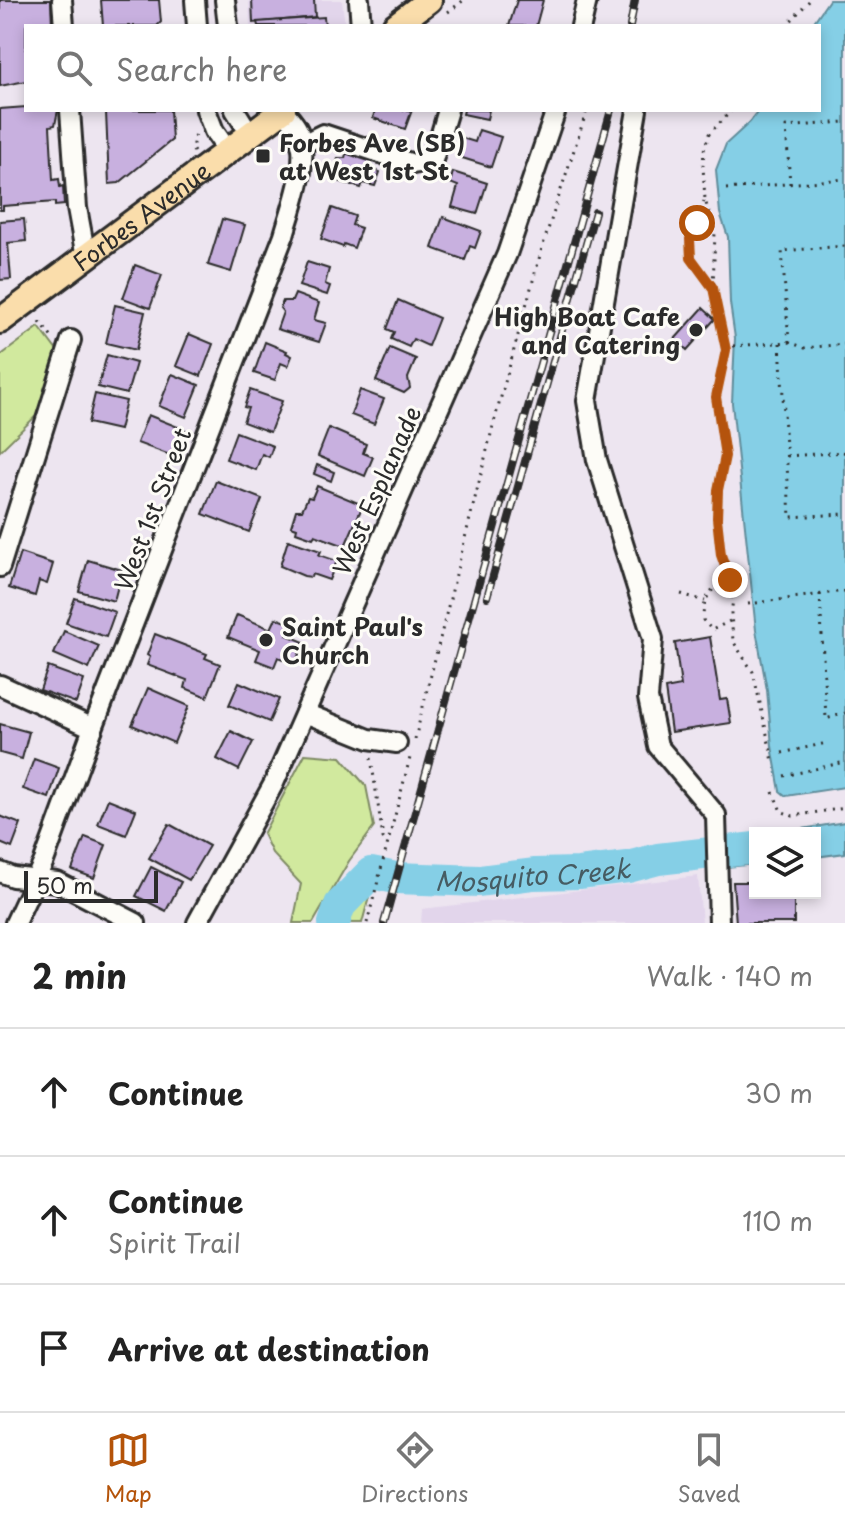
<!DOCTYPE html>
<html lang="en">
<head>
<meta charset="utf-8">
<style>
	body { margin:0; font-family:"Playpen Sans",sans-serif; background:#f6f6f6; color:#222 }
	.controls { position:absolute; right:24px; bottom:24px; display:grid; overflow:hidden; border-radius:0px; box-shadow:0 4px 12px #0003 }
	.controls button { width:72px; height:72px; display:grid; place-items:center; padding:0; border:0; border-bottom:2px solid #e0e0e0; background:#fff; color:#222; font:40px sans-serif }
	.scale { position:absolute; left:24px; bottom:20px; width:134px; box-sizing:border-box; padding-left:8px; border:4px solid #2b2b2b; border-top:0; font-size:22px; line-height:28px; white-space:nowrap; color:#2b2b2b; -webkit-text-stroke:6px #fdfcf7; paint-order:stroke }
	.stop { position:absolute; width:24px; height:24px; margin:-18px; border:6px solid #b45309; border-radius:50%; background:#fff }
	.stop.end { background:#b45309; border-color:#fff; box-shadow:0 2px 8px #0008 }
	.list { margin:0; padding:0; list-style:none }
	h2 { display:flex; justify-content:space-between; align-items:center; height:104px; margin:0; padding:0 32px; font-size:34px }
	h2 small { font-size:26px; font-weight:400; color:#767676 }
	.list li { display:grid; grid-template-columns:52px 1fr auto; gap:24px; align-items:center; box-sizing:border-box; height:128px; padding:0 32px; border-top:2px solid #e0e0e0 }
	.list b { display:block; font-size:30px; white-space:nowrap }
	.list p { margin:0; font-size:26px; white-space:nowrap; color:#767676 }
	.list em { font-size:26px; font-style:normal; color:#767676 }
	.icon { flex:none; width:44px; height:44px; fill:none; stroke:currentColor; stroke-width:2; stroke-linecap:round; stroke-linejoin:round }
	.map { position:relative; flex:none; width:845px; height:923px; overflow:hidden }
	.search { position:absolute; background:#fff; box-shadow:0 4px 12px #0003; left:24px; right:24px; top:24px; height:88px; display:flex; align-items:center; gap:20px; box-sizing:border-box; padding:0 28px; border-radius:0px; color:#767676; font-size:30px }
	.sheet { height:488px; background:#fff }
	nav { display:flex; justify-content:space-around; align-items:center; box-sizing:border-box; height:112px; border-top:2px solid #e0e0e0; background:#fff; font-size:22px; color:#767676 }
	nav a { display:grid; justify-items:center; gap:4px }
	nav .on { color:#b45309 }
	.map>svg:first-child { display:block }
</style>
</head>
<body>
<div class="map">
<svg width="845" height="923" viewBox="0 0 845 923">
	<rect width="100%" height="100%" fill="#ede5f0"/>
	<filter id="ink" filterUnits="userSpaceOnUse"><feTurbulence type="fractalNoise" baseFrequency=".0125" numOctaves="2"/><feDisplacementMap in="SourceGraphic" scale="16" xChannelSelector="R" yChannelSelector="G"/><feConvolveMatrix kernelMatrix="1 2 1 2 8 2 1 2 1" color-interpolation-filters="sRGB"/></filter>
	<g filter="url(#ink)">
		<!-- built -->
		<g fill="#e2d5eb">
			<polygon points="249,0 342,0 345,26 250,26"/>
			<polygon points="698,876 702,923 421,923 422,909"/>
		</g>
		<!-- green -->
		<g fill="#d1e99e" stroke="#7e8a64" stroke-width="2">
			<polygon points="39,327 60,355 42,410 0,451 0,356"/>
			<polygon points="305,754 341,757 366,786 374,827 349,861 313,923 293,923 301,884 272,853 263,834"/>
			<polygon points="367,888 369,897 362,923 340,923 353,899"/>
		</g>
		<!-- water -->
		<g fill="#85cfe6" stroke="#618d9b" stroke-width="2">
			<polygon points="829,0 845,0 845,787 786,796 780,791 772,746 767,690 756,630 732,403 735,338 730,303 728,237 720,213 716,170 726,144 750,122 759,110 819,110 819,26 811,26"/>
			<polygon points="845,822 845,853 815,857 815,833 778,833"/>
			<polygon points="755,837 755,864 728,867 727,846"/>
		</g>
		<g fill="none" stroke-linecap="round" stroke-linejoin="round">
			<!-- river -->
			<path stroke="#85cfe6" stroke-width="32" id="s1" d="M 334,923 L 340,905 L 371,873 L 396,878 L 479,881 L 534,874 L 579,873 L 628,867 L 658,859 L 755,848"/>
		</g>
		<!-- building -->
		<g fill="#c8b0df" stroke="#2b2b2b" stroke-width="2">
			<polygon points="0,0 51,0 52,26 26,26 26,81 0,86"/>
			<polygon points="101,0 159,0 161,22 157,26 103,26"/>
			<polygon points="252,0 314,0 315,17 253,23"/>
			<polygon points="517,0 543,0 536,26 509,26"/>
			<polygon points="324,17 325,26 331,26 258,26 257,22"/>
			<polygon points="26,107 26,110 58,110 55,125 50,126 53,180 59,179 60,187 63,186 64,205 55,206 55,202 3,206 3,210 0,210 0,109"/>
			<polygon points="113,110 170,110 172,140 119,183 109,184 106,112"/>
			<polygon points="375,110 412,110 405,129 373,118"/>
			<polygon points="464,110 489,110 487,119 463,114"/>
			<polygon points="479,130 501,137 491,167 456,156 462,138 475,142"/>
			<polygon points="347,150 372,158 369,168 380,172 375,186 363,183 361,188 335,180 338,158 345,158"/>
			<polygon points="453,172 487,183 477,214 452,207 458,186 450,183"/>
			<polygon points="332,208 355,216 352,225 361,228 354,248 344,244 343,247 321,239"/>
			<polygon points="443,217 481,231 475,248 470,246 465,260 432,248"/>
			<polygon points="24,219 26,241 8,243 11,279 0,280 0,221"/>
			<polygon points="222,219 245,225 231,272 208,265"/>
			<polygon points="307,262 329,269 325,284 330,286 327,295 299,286"/>
			<polygon points="135,265 162,275 150,308 123,298"/>
			<polygon points="295,294 319,303 314,320 326,323 319,342 277,329 283,312 280,308 283,301 292,301"/>
			<polygon points="398,300 439,318 428,346 413,339 409,347 391,339 394,332 387,329"/>
			<polygon points="115,305 145,312 136,350 106,343"/>
			<polygon points="703,308 715,319 687,350 675,339"/>
			<polygon points="189,334 213,344 201,376 176,366"/>
			<polygon points="265,342 287,351 286,353 292,356 288,366 281,363 275,380 254,373"/>
			<polygon points="390,348 416,359 408,378 410,388 404,393 376,381"/>
			<polygon points="107,355 136,363 127,394 98,387"/>
			<polygon points="172,374 199,385 186,417 159,406"/>
			<polygon points="250,390 282,401 270,432 243,422 248,408 244,407"/>
			<polygon points="360,390 384,399 374,424 351,415"/>
			<polygon points="95,394 126,401 119,430 88,423"/>
			<polygon points="148,415 188,431 178,458 137,443"/>
			<polygon points="329,428 366,444 363,453 373,457 365,476 318,456"/>
			<polygon points="236,432 273,446 269,457 262,454 256,470 226,459"/>
			<polygon points="317,465 334,472 331,481 314,474"/>
			<polygon points="216,481 262,499 249,532 203,514"/>
			<polygon points="317,486 363,505 345,546 315,535 313,538 296,532 297,528 291,526 296,510 302,510 308,497 312,498"/>
			<polygon points="288,540 321,551 319,555 337,561 329,580 312,574 311,577 304,576 280,566"/>
			<polygon points="20,553 53,564 47,584 39,581 35,596 9,588"/>
			<polygon points="88,560 122,570 114,601 79,591"/>
			<polygon points="75,598 115,612 106,637 66,623"/>
			<polygon points="237,615 271,629 276,618 292,624 287,635 304,642 295,664 278,657 274,667 256,660 260,650 228,637"/>
			<polygon points="64,631 99,646 89,669 54,654"/>
			<polygon points="155,634 207,654 205,658 220,664 207,697 185,688 187,680 147,665 150,657 147,655"/>
			<polygon points="710,637 720,700 727,699 731,723 671,732 665,689 681,686 675,643"/>
			<polygon points="48,667 84,680 76,703 40,690"/>
			<polygon points="239,682 279,699 269,722 229,705"/>
			<polygon points="148,688 189,706 174,743 132,725"/>
			<polygon points="0,724 29,732 22,759 0,753"/>
			<polygon points="231,731 253,742 239,770 217,759"/>
			<polygon points="34,759 59,768 49,798 23,789"/>
			<polygon points="108,799 136,810 126,835 98,824"/>
			<polygon points="0,816 21,824 12,848 0,843"/>
			<polygon points="169,824 209,846 189,880 149,858"/>
			<polygon points="85,837 106,845 94,878 72,870"/>
			<polygon points="151,867 181,882 166,911 136,896"/>
			<polygon points="733,882 755,882 755,893 794,893 794,923 736,923"/>
		</g>
		<g fill="none" stroke-linecap="round" stroke-linejoin="round">
			<defs>
				<g id="minor">
					<polyline points="62,0 64,26"/>
					<polyline points="195,0 197,26"/>
					<polyline points="225,0 228,26"/>
					<polyline points="359,0 361,26"/>
					<polyline points="581,26 587,0"/>
					<polyline points="70,110 77,208 86,257"/>
					<polyline points="206,110 214,131 228,151"/>
					<polyline points="235,110 250,134"/>
					<polyline points="637,110 587,401 597,460 653,639 648,698 658,746 716,815 719,923"/>
					<polyline points="301,145 323,134 413,164 433,160 448,110"/>
					<polyline points="0,567 71,340"/>
					<polyline points="0,685 93,728"/>
					<polyline points="305,713 369,739 397,743"/>
					<polyline points="0,872 13,877 57,882 136,923"/>
					<path d="M 15,923 L 44,861 L 93,728 L 284,235 C 292,206 311,160 298,130 C 295,123 288,116 283,110"/>
					<polyline points="197,923 274,783 507,254 556,110"/>
				</g>
				<g id="major">
					<polyline points="395,26 429,0"/>
					<path id="s2" d="M 0,321 L 283,110"/>
				</g>
			</defs>
			<!-- minor casing -->
			<use href="#minor" stroke="#2b2b2b" stroke-width="24"/>
			<!-- major casing -->
			<use href="#major" stroke="#2b2b2b" stroke-width="30"/>
			<!-- path -->
			<g stroke="#2b2b2b" stroke-width="3" stroke-dasharray="2 6" stroke-linecap="butt">
				<polyline points="448,12 464,0"/>
				<polyline points="786,26 810,0"/>
				<polyline points="732,110 709,134 704,150 703,166 705,200 715,232 713,288 726,350 716,397 725,456 718,490 717,518 721,555 730,580 733,600 731,613 733,641 753,672 773,761"/>
				<polyline points="194,152 192,149 195,132"/>
				<polyline points="790,184 786,127 845,122"/>
				<polyline points="726,189 845,179"/>
				<path d="M 704,201 C 690,246 681,248 713,288"/>
				<polyline points="40,322 53,339"/>
				<polyline points="789,342 782,251 845,246"/>
				<polyline points="780,343 790,517 845,514"/>
				<polyline points="733,346 789,342 805,348 845,344"/>
				<polyline points="787,456 845,452"/>
				<polyline points="681,594 705,601"/>
				<polyline points="820,594 826,719 845,713"/>
				<polyline points="748,604 845,591"/>
				<path d="M 730,621 L 712,630 L 703,620 C 703,599 710,586 730,580"/>
				<polyline points="415,739 493,426 542,248 587,110"/>
				<polyline points="782,753 827,743"/>
				<polyline points="371,758 383,838 387,844"/>
				<polyline points="784,776 845,762"/>
				<polyline points="773,792 781,811 793,816 845,808"/>
				<polyline points="367,923 411,754"/>
			</g>
			<!-- minor -->
			<use href="#minor" stroke="#fdfcf7" stroke-width="18"/>
			<!-- major -->
			<use href="#major" stroke="#faddab" stroke-width="24"/>
			<defs>
				<g id="rail">
					<polyline points="630,26 635,0"/>
					<polyline points="487,597 595,212"/>
					<polyline points="384,923 611,110"/>
				</g>
			</defs>
			<!-- rail casing -->
			<use href="#rail" stroke="#2b2b2b" stroke-width="8"/>
			<!-- rail -->
			<use href="#rail" stroke="#fdfcf7" stroke-width="5" stroke-dasharray="15" stroke-linecap="butt"/>
		</g>
	</g>
	<g fill="none" stroke-linecap="round" stroke-linejoin="round" filter="url(#ink)">
		<!-- route -->
		<polyline stroke="#b45309" stroke-width="10" points="697,223 690,239 691,258 713,288 726,350 716,397 725,456 718,490 717,518 721,555 730,580"/>
	</g>
	<!-- markers -->
	<g fill="#2b2b2b" stroke="#fdfcf7" stroke-width="3">
		<rect x="255" y="148" width="16" height="16" rx="4"/>
		<circle cx="696" cy="330" r="8"/>
		<circle cx="266" cy="640" r="8"/>
	</g>
	<g text-anchor="middle" dominant-baseline="central" stroke-width="6" stroke-linejoin="round" paint-order="stroke">
		<!-- poi labels -->
		<g font-size="24" font-weight="bold" fill="#2b2b2b" stroke="#fdfcf7" text-anchor="start">
			<text x="279" y="142">Forbes Ave (SB)<tspan x="279" dy="28">at West 1st St</tspan></text>
			<text x="680" y="316" text-anchor="end">High Boat Cafe<tspan x="680" dy="28">and Catering</tspan></text>
			<text x="282" y="626">Saint Paul's<tspan x="282" dy="28">Church</tspan></text>
		</g>
		<!-- street labels -->
		<g font-size="24" fill="#2b2b2b" stroke="#fdfcf7">
			<text stroke="none"><textPath href="#s2" startOffset="176">Forbes Avenue</textPath></text>
			<text transform="translate(376 490) rotate(-66)">West Esplanade</text>
			<text transform="translate(152 509) rotate(-69)">West 1st Street</text>
		</g>
		<!-- water labels -->
		<g font-size="26" font-style="italic" fill="#465c63" stroke="#fdfcf7">
			<text stroke="none"><textPath href="#s1" startOffset="226">Mosquito Creek</textPath></text>
		</g>
	</g>
</svg>
<div class="controls">
<button><svg class="icon" aria-label="layers" viewBox="0 0 24 24"><path d="M12 4l9 5-9 5-9-5zM3 14l9 5 9-5"/></svg></button>
</div>
<div class="scale">50 m</div>
<div class="stop" style="left:697px;top:223px"></div>
<div class="stop end" style="left:730px;top:580px"></div>
<div class="search"><svg class="icon" aria-label="search" viewBox="0 0 24 24"><circle cx="10" cy="10" r="6"/><path d="M15 15l6 6"/></svg>Search here</div>
</div>
<section class="sheet">
<h2>2 min<small>Walk · 140 m</small></h2>
<ul class="list">
<li><svg class="icon" aria-label="ahead" viewBox="0 0 24 24"><path d="M12 20V5M6 11l6-6 6 6"/></svg><div><b>Continue</b></div><em>30 m</em></li>
<li><svg class="icon" aria-label="ahead" viewBox="0 0 24 24"><path d="M12 20V5M6 11l6-6 6 6"/></svg><div><b>Continue</b><p>Spirit Trail</p></div><em>110 m</em></li>
<li><svg class="icon" aria-label="arrive" viewBox="0 0 24 24"><path d="M6 21V4h12l-3 4 3 4H6"/></svg><div><b>Arrive at destination</b></div></li>
</ul>
</section>
<nav>
<a class="on"><svg class="icon" aria-label="map" viewBox="0 0 24 24"><path d="M3 6l6-2 6 2 6-2v14l-6 2-6-2-6 2zM9 4v14M15 6v14"/></svg>Map</a>
<a><svg class="icon" aria-label="directions" viewBox="0 0 24 24"><path d="M12 3l9 9-9 9-9-9zM9 14v-3h6M13 9l2 2-2 2"/></svg>Directions</a>
<a><svg class="icon" aria-label="saved" viewBox="0 0 24 24"><path d="M7 4h10v16l-5-4-5 4z"/></svg>Saved</a>
</nav>
</body>
</html>
